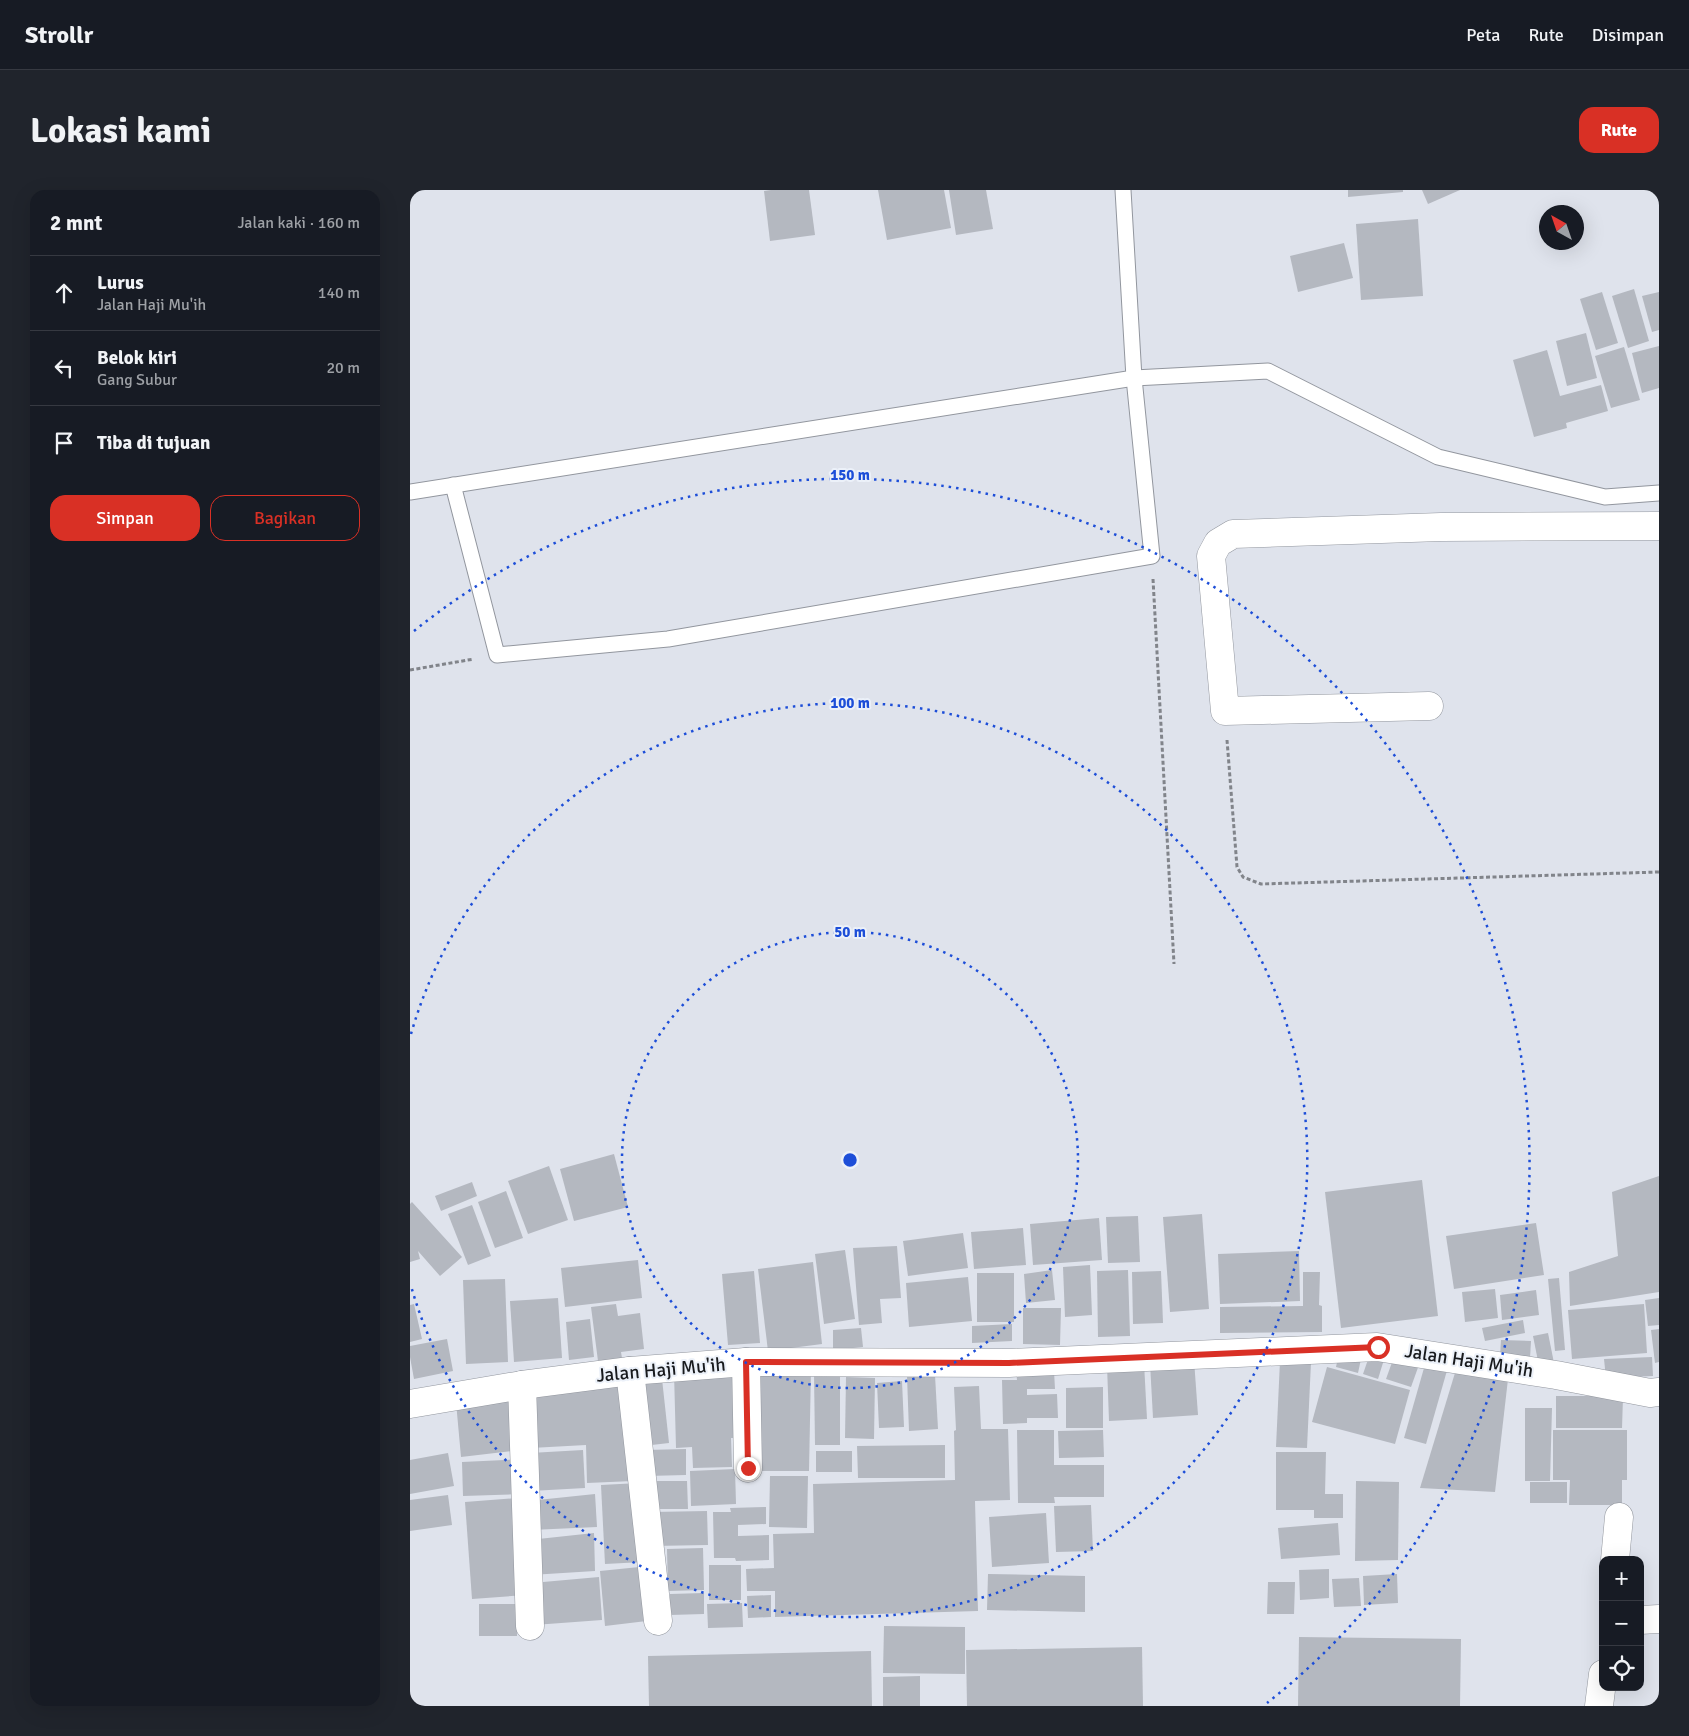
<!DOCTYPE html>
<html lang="id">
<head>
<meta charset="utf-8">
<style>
	body { margin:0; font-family:Signika,sans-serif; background:#20242c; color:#f1f3f6 }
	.controls { position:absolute; right:15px; bottom:15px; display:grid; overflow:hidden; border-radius:10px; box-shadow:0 5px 20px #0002 }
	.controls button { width:45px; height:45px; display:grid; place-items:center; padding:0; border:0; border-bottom:1px solid #363941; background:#171b24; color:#f1f3f6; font:25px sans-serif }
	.compass { position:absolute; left:1129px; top:15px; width:45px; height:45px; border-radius:50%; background:#171b24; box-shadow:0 5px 20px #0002; rotate:320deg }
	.stop { position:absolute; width:15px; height:15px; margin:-11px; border:4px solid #d93025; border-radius:50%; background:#fff }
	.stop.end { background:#d93025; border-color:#fff; box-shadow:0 1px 5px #0008 }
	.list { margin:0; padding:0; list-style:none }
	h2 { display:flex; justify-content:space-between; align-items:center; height:65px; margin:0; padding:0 20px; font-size:21px }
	h2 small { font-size:16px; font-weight:400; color:#9ea1a6 }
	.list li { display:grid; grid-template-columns:32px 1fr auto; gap:15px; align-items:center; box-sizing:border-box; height:75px; padding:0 20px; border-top:1px solid #363941 }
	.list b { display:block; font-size:19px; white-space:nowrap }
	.list p { margin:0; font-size:16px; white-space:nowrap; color:#9ea1a6 }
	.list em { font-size:16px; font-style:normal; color:#9ea1a6 }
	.actions { display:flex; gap:10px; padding:15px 20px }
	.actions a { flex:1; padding:11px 0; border:1px solid #d93025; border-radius:15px; text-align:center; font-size:18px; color:#d93025 }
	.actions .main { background:#d93025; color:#fff }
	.icon { flex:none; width:28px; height:28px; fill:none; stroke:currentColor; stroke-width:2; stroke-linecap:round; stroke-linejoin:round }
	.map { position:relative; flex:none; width:1249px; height:1516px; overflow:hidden; border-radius:15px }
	header { display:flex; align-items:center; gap:30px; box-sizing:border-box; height:70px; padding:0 25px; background:#171b24; border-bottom:1px solid #363941 }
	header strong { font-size:24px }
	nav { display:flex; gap:28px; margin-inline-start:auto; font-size:18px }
	.intro { display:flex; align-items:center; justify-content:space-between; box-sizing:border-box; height:120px; padding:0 30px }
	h1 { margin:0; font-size:35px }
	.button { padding:12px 22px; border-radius:15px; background:#d93025; color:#fff; font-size:18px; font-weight:700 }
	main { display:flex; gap:30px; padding:0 30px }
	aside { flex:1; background:#171b24; border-radius:15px; box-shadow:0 5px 20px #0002 }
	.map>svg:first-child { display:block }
</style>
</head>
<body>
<header>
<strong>Strollr</strong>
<nav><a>Peta</a><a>Rute</a><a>Disimpan</a></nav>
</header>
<div class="intro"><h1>Lokasi kami</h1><a class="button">Rute</a></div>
<main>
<aside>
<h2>2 mnt<small>Jalan kaki · 160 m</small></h2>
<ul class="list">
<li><svg class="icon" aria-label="ahead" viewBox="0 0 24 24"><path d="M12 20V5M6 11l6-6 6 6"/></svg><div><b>Lurus</b><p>Jalan Haji Mu'ih</p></div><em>140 m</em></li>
<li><svg class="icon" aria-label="left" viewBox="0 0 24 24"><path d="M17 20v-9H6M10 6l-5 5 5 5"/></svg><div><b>Belok kiri</b><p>Gang Subur</p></div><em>20 m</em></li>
<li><svg class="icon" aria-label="arrive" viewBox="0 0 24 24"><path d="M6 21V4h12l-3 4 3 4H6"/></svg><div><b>Tiba di tujuan</b></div></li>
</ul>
<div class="actions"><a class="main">Simpan</a><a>Bagikan</a></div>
</aside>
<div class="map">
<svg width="1249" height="1516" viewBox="0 0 1249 1516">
	<rect width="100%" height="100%" fill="#dfe3ec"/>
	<!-- building -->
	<g fill="#b4b8c0">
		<polygon points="361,0 399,0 405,45 360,51 354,1"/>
		<polygon points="468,0 534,0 541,38 477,50"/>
		<polygon points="539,0 576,0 583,39 546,45"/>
		<polygon points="938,0 993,0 993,2 938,7"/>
		<polygon points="1012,0 1050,0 1018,14"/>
		<polygon points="1008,29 1013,106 951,110 946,34"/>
		<polygon points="934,53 943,88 888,102 880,66"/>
		<polygon points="1224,99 1239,151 1218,158 1202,106"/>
		<polygon points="1192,102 1208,153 1186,160 1170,109"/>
		<polygon points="1249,102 1249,140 1242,142 1232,106"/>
		<polygon points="1176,143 1187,188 1157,196 1146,151"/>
		<polygon points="1249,156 1249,198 1232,203 1222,163"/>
		<polygon points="1214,157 1230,210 1201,218 1185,166"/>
		<polygon points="1137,160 1150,206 1191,195 1198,221 1156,233 1157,238 1124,247 1103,170"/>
		<polygon points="204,964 218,1017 164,1031 150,979"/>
		<polygon points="139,976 158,1030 118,1044 98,991"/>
		<polygon points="1249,986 1249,1102 1160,1116 1159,1082 1208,1066 1202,1002"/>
		<polygon points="1012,990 1028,1126 931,1138 915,1002"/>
		<polygon points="62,992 67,1006 31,1021 25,1006"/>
		<polygon points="96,1001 113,1048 85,1058 68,1012"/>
		<polygon points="2,1012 52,1067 30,1086 8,1061 10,1069 0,1072 0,1014"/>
		<polygon points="62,1015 81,1066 58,1075 38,1024"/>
		<polygon points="792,1024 799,1119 760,1122 753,1027"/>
		<polygon points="728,1026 730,1072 698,1073 696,1027"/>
		<polygon points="689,1028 692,1070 623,1075 620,1034"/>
		<polygon points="1126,1033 1134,1085 1044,1099 1036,1046"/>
		<polygon points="613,1038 616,1075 564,1079 561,1042"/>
		<polygon points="553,1043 558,1078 498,1086 493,1051"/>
		<polygon points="487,1056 491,1108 470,1109 472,1133 449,1135 443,1058"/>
		<polygon points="435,1060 445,1129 414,1134 405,1064"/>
		<polygon points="889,1061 890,1111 810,1114 808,1064"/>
		<polygon points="228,1070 232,1108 155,1117 151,1078"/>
		<polygon points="403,1072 412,1154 358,1161 348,1079"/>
		<polygon points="680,1075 682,1125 655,1127 653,1077"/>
		<polygon points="642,1080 645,1110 616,1113 614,1084"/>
		<polygon points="718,1080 720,1146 688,1147 687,1081"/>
		<polygon points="344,1081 350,1153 318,1155 312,1084"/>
		<polygon points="751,1081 753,1133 723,1134 722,1082"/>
		<polygon points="893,1082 910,1082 909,1115 912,1116 912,1142 810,1143 810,1117 893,1116"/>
		<rect x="567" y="1083" width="37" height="49"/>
		<polygon points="558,1087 562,1131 499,1137 496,1093"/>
		<polygon points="1149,1088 1155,1160 1145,1161 1138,1089"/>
		<polygon points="95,1089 98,1172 56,1174 53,1090"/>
		<polygon points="1085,1099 1088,1128 1055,1132 1052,1102"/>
		<polygon points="1126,1100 1129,1125 1092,1130 1090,1105"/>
		<polygon points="148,1108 152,1168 104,1172 100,1111"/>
		<polygon points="1249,1108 1249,1135 1238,1136 1235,1110"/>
		<polygon points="4,1114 12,1149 0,1152 0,1115"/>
		<polygon points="206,1114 208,1126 230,1123 234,1159 211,1162 212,1168 188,1171 181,1117"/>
		<polygon points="1234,1114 1237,1163 1162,1169 1158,1120"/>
		<polygon points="613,1118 651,1118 650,1155 613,1154"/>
		<polygon points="180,1129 184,1167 159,1170 156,1132"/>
		<polygon points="1113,1130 1115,1143 1075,1151 1072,1138"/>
		<polygon points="602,1134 602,1151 562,1153 562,1136"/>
		<polygon points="451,1138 453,1157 423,1160 423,1140"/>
		<polygon points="1249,1139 1249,1172 1245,1173 1241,1140"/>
		<polygon points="1138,1143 1144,1173 1129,1176 1123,1146"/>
		<polygon points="37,1149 43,1181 4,1189 0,1167 0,1156"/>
		<polygon points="1091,1150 1121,1151 1120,1168 1090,1167"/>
		<polygon points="962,1158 976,1163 968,1189 953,1184"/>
		<polygon points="929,1163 951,1169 948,1183 926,1177"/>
		<polygon points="985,1164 1010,1172 1001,1197 976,1189"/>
		<polygon points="1242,1167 1243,1186 1196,1188 1194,1169"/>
		<polygon points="784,1170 788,1225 743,1228 740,1173"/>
		<polygon points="870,1171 901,1172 897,1258 866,1257"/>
		<polygon points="1016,1171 1038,1177 1016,1254 994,1248"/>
		<polygon points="734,1173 737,1229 699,1231 697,1175"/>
		<polygon points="1048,1173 1098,1189 1085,1302 1010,1298"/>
		<polygon points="333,1174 335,1248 321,1248 322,1277 283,1278 282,1257 266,1258 264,1182"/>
		<polygon points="917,1177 1000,1200 985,1254 902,1232"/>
		<polygon points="341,1178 401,1179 399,1281 340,1281"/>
		<polygon points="606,1181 644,1181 645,1199 617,1199 617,1205 647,1204 648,1228 617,1228 617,1233 593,1234 592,1190 607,1190"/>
		<polygon points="430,1182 430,1255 405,1255 404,1183"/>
		<polygon points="525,1185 528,1239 499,1241 497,1186"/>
		<polygon points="436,1187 465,1188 464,1249 435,1248"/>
		<polygon points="220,1189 223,1291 177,1293 176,1255 121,1258 118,1195"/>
		<polygon points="252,1189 259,1253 233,1256 226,1192"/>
		<polygon points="492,1191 494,1237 469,1238 467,1193"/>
		<polygon points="569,1196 571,1239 598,1239 600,1310 565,1311 568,1421 365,1427 365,1401 337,1401 336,1379 364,1378 363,1344 404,1343 403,1294 545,1290 544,1241 546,1240 544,1197"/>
		<polygon points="693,1197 693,1238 656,1238 656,1198"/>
		<polygon points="110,1200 111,1260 51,1267 46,1212"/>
		<polygon points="1146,1206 1213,1206 1212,1238 1146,1238"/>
		<polygon points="1115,1218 1142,1218 1140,1291 1115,1291"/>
		<polygon points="607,1240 644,1240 644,1275 694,1275 694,1307 644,1307 645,1313 608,1313"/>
		<polygon points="693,1240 694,1267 649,1268 648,1241"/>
		<polygon points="1143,1240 1217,1240 1217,1290 1212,1290 1212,1315 1159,1315 1160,1290 1143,1290"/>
		<polygon points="535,1255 535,1288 448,1288 447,1256"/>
		<polygon points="276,1259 276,1285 237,1286 236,1260"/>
		<polygon points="173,1260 175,1298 121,1301 120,1263"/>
		<rect x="406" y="1261" width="36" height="21"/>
		<polygon points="866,1262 916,1262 915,1304 933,1304 933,1328 904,1328 904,1320 866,1320"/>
		<polygon points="38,1263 44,1296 0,1304 0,1270"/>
		<polygon points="113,1269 113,1304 53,1306 52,1272"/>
		<polygon points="325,1279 326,1314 281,1316 280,1281"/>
		<polygon points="360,1286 398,1286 397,1338 359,1337"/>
		<polygon points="237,1291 277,1291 278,1319 238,1319"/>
		<polygon points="946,1291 989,1292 988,1370 945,1371"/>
		<rect x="1120" y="1292" width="37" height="21"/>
		<polygon points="229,1293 233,1372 195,1374 191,1295"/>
		<polygon points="185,1304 187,1337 121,1340 118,1311"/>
		<polygon points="38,1305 42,1335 0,1341 0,1310"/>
		<polygon points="107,1308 115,1405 62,1409 55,1312"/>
		<polygon points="681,1315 683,1361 646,1362 644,1316"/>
		<polygon points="356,1317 356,1334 328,1335 328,1346 359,1345 359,1370 326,1371 325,1368 304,1368 303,1322 321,1322 320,1318"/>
		<polygon points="297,1321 298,1355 242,1356 242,1322"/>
		<polygon points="636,1323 639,1373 582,1377 579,1327"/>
		<polygon points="928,1333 930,1365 871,1369 868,1338"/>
		<polygon points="184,1343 185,1381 121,1385 119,1350"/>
		<polygon points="293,1358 294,1400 258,1401 257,1359"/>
		<rect x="299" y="1375" width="32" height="35"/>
		<polygon points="239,1376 245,1430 195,1436 190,1381"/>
		<polygon points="919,1379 919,1408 890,1410 889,1380"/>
		<polygon points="578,1384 675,1386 675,1422 577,1420"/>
		<polygon points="987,1384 988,1413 954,1415 953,1386"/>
		<polygon points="189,1387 192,1430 124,1435 122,1393"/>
		<polygon points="949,1388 951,1416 924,1417 922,1389"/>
		<polygon points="858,1392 885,1392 884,1424 857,1424"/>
		<polygon points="294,1403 294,1424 260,1425 260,1404"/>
		<polygon points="361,1405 361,1427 338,1428 337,1406"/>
		<polygon points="332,1413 333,1437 298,1438 297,1414"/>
		<rect x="69" y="1414" width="38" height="32"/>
		<polygon points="474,1436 555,1437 555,1484 473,1483"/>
		<polygon points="889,1447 1051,1449 1050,1516 888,1516"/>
		<polygon points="732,1457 733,1516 557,1516 556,1460"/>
		<polygon points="461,1461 462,1516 239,1516 238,1466"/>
		<polygon points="510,1486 510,1516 473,1516 473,1487"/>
	</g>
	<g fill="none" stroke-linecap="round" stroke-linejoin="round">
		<defs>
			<g id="service">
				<polyline points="43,295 87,465 258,449 742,366 724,188 713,0"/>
				<polyline points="0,302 724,188 858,181 1028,267 1195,307 1249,303"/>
			</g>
			<g id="minor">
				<polyline points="1019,516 815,521 801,366 808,353 823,344 1031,337 1249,336"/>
				<polyline points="336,1172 338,1278"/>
				<polyline points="220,1181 248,1431"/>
				<polyline points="112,1195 120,1436"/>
				<polyline points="0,1214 112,1195 220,1181 336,1172 599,1173 967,1157 1146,1185 1240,1203 1249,1202"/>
				<polyline points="1205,1370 1209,1327"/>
				<polyline points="1230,1430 1249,1429"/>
				<polyline points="1189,1516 1193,1484"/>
			</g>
		</defs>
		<!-- service casing -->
		<use href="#service" stroke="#92969e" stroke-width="17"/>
		<!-- minor casing -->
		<use href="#minor" stroke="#92969e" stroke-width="29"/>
		<!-- path -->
		<g stroke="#81848a" stroke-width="3" stroke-dasharray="4 2.5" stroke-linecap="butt">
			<polyline points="743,389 764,774"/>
			<polyline points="0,480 64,469"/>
			<polyline points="817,550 827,677 833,687 851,694 1249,682"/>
		</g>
		<!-- service -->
		<use href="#service" stroke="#fff" stroke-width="15"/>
		<!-- minor -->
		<use href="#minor" stroke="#fff" stroke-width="28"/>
	</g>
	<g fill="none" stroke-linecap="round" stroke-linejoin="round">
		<!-- route -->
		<polyline stroke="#d93025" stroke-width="6" points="338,1278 336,1172 599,1173 968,1157"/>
	</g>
	<!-- distance rings -->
	<g fill="none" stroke="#1d4ed8" stroke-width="2.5" stroke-dasharray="2.5 5">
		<circle cx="440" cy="970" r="228"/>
		<path d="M1 844A457 457 0 1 1 1 1096"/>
		<path d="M4 441A685 685 0 1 1 857 1513"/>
	</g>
	<g text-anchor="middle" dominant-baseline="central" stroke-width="4" stroke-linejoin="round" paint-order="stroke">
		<!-- street labels -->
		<g font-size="19" fill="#181a1d" stroke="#ecf1f9">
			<text transform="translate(1059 1171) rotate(9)">Jalan Haji Mu'ih</text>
			<text transform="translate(251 1180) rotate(-5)">Jalan Haji Mu'ih</text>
		</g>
	</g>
	<circle cx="440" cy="970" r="8" fill="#1d4ed8" stroke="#ecf1f9" stroke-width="2.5"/>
	<g font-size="15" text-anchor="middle" font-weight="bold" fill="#1d4ed8" stroke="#ecf1f9" stroke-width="4" stroke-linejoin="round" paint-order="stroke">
		<text x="440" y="290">150 m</text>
		<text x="440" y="518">100 m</text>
		<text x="440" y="747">50 m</text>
	</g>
</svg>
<div class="controls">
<button>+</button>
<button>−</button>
<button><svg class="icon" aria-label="locate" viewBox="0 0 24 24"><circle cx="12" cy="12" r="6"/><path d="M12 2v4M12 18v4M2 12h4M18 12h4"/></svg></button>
</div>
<svg class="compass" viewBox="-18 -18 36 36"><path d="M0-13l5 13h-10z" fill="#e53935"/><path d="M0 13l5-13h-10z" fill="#9ea1a6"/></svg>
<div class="stop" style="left:968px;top:1157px"></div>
<div class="stop end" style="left:338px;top:1278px"></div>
</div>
</main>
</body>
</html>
